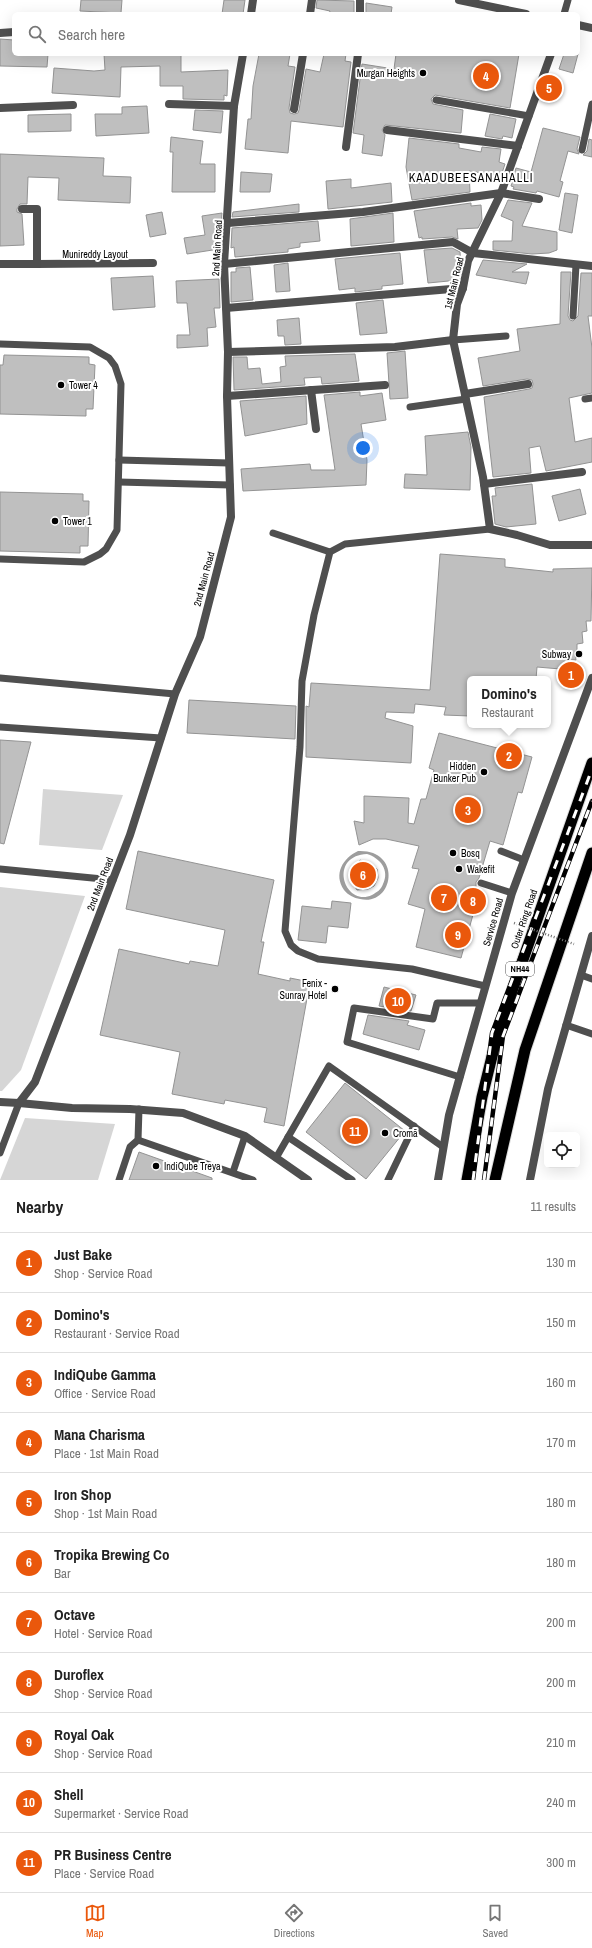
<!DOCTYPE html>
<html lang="en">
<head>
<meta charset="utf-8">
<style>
	body { margin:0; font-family:"Archivo Narrow",sans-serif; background:#f2f2f2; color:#222 }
	.controls { position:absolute; right:12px; bottom:12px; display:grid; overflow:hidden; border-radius:6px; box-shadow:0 4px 16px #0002 }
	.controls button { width:36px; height:36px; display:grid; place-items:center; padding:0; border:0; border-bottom:1px solid #e0e0e0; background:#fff; color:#222; font:20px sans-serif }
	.you { position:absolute; left:363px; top:448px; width:14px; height:14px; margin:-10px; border:3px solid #fff; border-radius:50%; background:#1a73e8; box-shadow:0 0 0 6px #1a73e833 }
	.badge { display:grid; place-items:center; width:26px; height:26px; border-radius:50%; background:#ea580c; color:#fff; font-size:13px; font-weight:700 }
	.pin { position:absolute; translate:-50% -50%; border:2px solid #fff; box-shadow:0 1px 4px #0006 }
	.popup { position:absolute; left:467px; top:676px; width:84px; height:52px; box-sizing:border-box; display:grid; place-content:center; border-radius:6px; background:#fff; filter:drop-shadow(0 1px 3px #0005); font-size:13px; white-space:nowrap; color:#767676 }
	.popup b { font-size:15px; color:#222 }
	.popup::after { content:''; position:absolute; left:50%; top:100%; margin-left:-8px; border:8px solid transparent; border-top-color:#fff }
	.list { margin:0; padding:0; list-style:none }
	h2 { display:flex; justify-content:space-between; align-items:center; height:52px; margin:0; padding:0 16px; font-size:17px }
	h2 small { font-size:13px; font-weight:400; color:#767676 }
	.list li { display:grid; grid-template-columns:26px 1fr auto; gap:12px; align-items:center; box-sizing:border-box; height:60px; padding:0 16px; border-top:1px solid #e0e0e0 }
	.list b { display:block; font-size:15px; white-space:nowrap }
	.list p { margin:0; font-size:13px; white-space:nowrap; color:#767676 }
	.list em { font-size:13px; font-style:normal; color:#767676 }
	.icon { flex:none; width:22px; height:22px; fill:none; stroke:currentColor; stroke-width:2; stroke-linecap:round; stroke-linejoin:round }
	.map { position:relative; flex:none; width:592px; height:1180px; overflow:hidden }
	.search { position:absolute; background:#fff; box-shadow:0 4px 16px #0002; left:12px; right:12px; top:12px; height:44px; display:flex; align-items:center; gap:10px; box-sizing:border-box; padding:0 14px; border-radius:6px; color:#767676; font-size:15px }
	.sheet { height:712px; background:#fff }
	nav { display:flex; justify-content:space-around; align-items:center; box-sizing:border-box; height:56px; border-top:1px solid #e0e0e0; background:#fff; font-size:11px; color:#767676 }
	nav a { display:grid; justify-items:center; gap:2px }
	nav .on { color:#ea580c }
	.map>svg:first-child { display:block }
</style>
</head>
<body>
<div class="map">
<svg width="592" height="1180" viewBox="0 0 592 1180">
	<rect width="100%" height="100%" fill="#fff"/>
	<!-- green -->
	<g fill="#d6d6d6">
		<polygon points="43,789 123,795 102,850 39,845"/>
		<polygon points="0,887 85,896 21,1070 2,1091 0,1091"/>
		<polygon points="25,1118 115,1124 98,1180 0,1180"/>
	</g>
	<!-- water -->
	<path fill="#9d9d9d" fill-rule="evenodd" d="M 358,851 C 403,849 394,907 360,899 C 354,898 348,895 344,890 C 333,874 343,858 358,851 ZM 367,854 C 380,858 390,870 383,884 C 381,890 377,892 372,895 C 345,908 327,856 367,854 Z"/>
	<!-- building -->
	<g fill="#bfbfbf" stroke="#939393">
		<polygon points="81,0 122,0 121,13 80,11"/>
		<polygon points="224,0 245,0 243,14 222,14"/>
		<polygon points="317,0 354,1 354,14 329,14 330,11 316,8"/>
		<polygon points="366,3 392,7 391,14 366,14"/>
		<polygon points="0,39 14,40 14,54 48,54 47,67 0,66"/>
		<polygon points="104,54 181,54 181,72 228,70 227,96 224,95 224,100 183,99 183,86 160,86 160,66 121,67 120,97 52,93 54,68 94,71 105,70"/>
		<polygon points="259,54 290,54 288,66 295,67 289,108 290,113 294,114 298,113 299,110 306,69 320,72 324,54 346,54 345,61 351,62 343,127 291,121 288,153 245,149 248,119 251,119 253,86"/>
		<polygon points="396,54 519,54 510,108 435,95 431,99 433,104 463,110 461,133 385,125 382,130 385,135 382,156 362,153 364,135 353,133 362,64 394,69"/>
		<polygon points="564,54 578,54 573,73 559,69"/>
		<polygon points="147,106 149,133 96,136 95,114 122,114 122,107"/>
		<polygon points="195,110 223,111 221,133 193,130"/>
		<polygon points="71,114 71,131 28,132 28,115"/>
		<polygon points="490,114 516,119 512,138 503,136 502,139 485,136"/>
		<polygon points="543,128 580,137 577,149 579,154 568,151 560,181 563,182 559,197 537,191 536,193 513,189 514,187 511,186 516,168 531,172"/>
		<polygon points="171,137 203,141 200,164 215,164 215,192 172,192 173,152 170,152"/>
		<polygon points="409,138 459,144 459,148 481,152 482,147 501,149 499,162 505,164 501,176 469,171 470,192 412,200 406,167"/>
		<polygon points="589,139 592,140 592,157 583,155 587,151"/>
		<polygon points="0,154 104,158 103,176 131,177 130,203 58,200 59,178 28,177 27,204 20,204 17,209 17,212 22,214 24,245 0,246"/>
		<polygon points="241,172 272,174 270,192 240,192"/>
		<polygon points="351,179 351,188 391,183 392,202 328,209 326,181"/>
		<polygon points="565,193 578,195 572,233 559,230"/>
		<polygon points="508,200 532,203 522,226 557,232 557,250 549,253 532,254 493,250 493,241 512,241 513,221 501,216"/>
		<polygon points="471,203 471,206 481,205 482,220 478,228 457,229 458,239 452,237 422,239 422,237 419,238 414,211"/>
		<polygon points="299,204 299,212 232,217 233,212"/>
		<polygon points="162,212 166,234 150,237 146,215"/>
		<polygon points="222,213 219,249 187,254 184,238 205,235 202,216"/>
		<polygon points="393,213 394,242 351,246 350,219"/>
		<polygon points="318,221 320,241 300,243 300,247 288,249 288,252 235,257 234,247 231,248 232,228"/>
		<polygon points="452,248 460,252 461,267 459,280 428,283 424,250"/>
		<polygon points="400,253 403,284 382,286 382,289 355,292 355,288 339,290 335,259"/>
		<polygon points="483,260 527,264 512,272 529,272 526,284 476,275"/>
		<polygon points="288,263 290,291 276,292 274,265"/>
		<polygon points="250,267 253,300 231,302 231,272 236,272 236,268"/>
		<polygon points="561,272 571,272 568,316 570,320 573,321 578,316 581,273 592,273 592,316 588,316 592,348 592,393 569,398 575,442 592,438 592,462 546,471 540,446 529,448 531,473 493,477 484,397 529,389 532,388 533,384 532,380 527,379 483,386 478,358 520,351 517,329 560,324"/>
		<polygon points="153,276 155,307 113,310 111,278"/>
		<polygon points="219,279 220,308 214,308 216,327 207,328 208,346 177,348 177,335 190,335 187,303 177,303 176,281"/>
		<polygon points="383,300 387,333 360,335 356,303"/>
		<polygon points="299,318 301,344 285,345 284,336 278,336 277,320"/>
		<polygon points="405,351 408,398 390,399 387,353"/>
		<polygon points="355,354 359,381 322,384 321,377 304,378 305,385 234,390 233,357 247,357 248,369 260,368 262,384 281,382 280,367 286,366 285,356"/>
		<polygon points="4,355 89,357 89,364 95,365 93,409 86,409 86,416 0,414 0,365 3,365"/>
		<polygon points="360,392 360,396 382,393 386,420 361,424 367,460 366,485 243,491 241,469 310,464 311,470 335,470 324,395"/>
		<polygon points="306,396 307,424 245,436 240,401"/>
		<polygon points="468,432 471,447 470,490 404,488 405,474 427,475 425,436"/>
		<polygon points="532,484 536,524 506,527 495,524 492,496 496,496 495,488"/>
		<polygon points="580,489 586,514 559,521 552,496"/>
		<polygon points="0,492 83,494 83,501 89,501 88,546 80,546 80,553 0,551"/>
		<polygon points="440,554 505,559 505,567 553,572 553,569 592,568 591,621 586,621 587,631 582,632 583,643 577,644 577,653 575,654 576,660 571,660 572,670 537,667 536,679 470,679 470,716 444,715 446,707 415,704 414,713 386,712 385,718 413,726 411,763 306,757 306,706 309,707 311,683 430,690"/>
		<polygon points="189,700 296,706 295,739 187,733"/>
		<polygon points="439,733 532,757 522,793 518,792 503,845 490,841 479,878 476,882 476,892 479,893 461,958 416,947 425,909 408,904 419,869 412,868 419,846 386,839 373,839 359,845 354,821 364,823 364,796 409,798 408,823 414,824 421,799 426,799 434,770 429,768"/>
		<polygon points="0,740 31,742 4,844 0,843"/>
		<polygon points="138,851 274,880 261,942 264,942 258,974 290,981 290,978 310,982 284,1126 264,1122 267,1108 225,1100 224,1104 172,1094 180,1052 100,1035 119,949 189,964 190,961 218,966 225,930 126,909"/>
		<polygon points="360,860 374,866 377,869 378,878 374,886 368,889 357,890 351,880 351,872 353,867"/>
		<polygon points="332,901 351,903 348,928 328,926 326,943 298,940 302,906 331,909"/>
		<polygon points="384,987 416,995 411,1011 379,1006"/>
		<polygon points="368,1015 409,1021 407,1025 425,1030 419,1050 363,1034"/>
		<polygon points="345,1083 405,1131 366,1179 306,1132"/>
		<polygon points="139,1152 212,1178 212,1180 129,1180"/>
	</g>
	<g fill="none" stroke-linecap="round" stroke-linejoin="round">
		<defs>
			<g id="trunk">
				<polyline points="467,1180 482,1097 499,1028 592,763"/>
				<polyline points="495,1180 525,1050 592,853"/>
			</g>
		</defs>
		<!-- trunk casing -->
		<use href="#trunk" stroke="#dbdbdb" stroke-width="13"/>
		<!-- service -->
		<g stroke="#4f4f4f" stroke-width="7">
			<polyline points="564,14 568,0"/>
			<polyline points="436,100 529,116"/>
			<polyline points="582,150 592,104"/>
			<polyline points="573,316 576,265"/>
			<polyline points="453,340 506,336"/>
			<polyline points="0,344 90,347 109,358 115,366 121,384 117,530 106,549 100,554 84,562 0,559"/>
			<polyline points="585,399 592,398"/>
			<polyline points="410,407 466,399"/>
			<polyline points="119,460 229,463"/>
			<polyline points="119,482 230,485"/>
			<polyline points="273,533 330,552"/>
			<polyline points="0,678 175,694"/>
			<polyline points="0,727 161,738"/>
			<polyline points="501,851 524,860"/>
			<polyline points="0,869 113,880"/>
			<polyline points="481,883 512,893"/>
			<polyline points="581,975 592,979"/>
			<polyline points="485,986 412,969 318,959 298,951 291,945 285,931 300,747 302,681 314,615 330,552 345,544 490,529"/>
			<polyline points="566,1025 592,1034"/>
			<polyline points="460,1077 347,1042 354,1008 433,1019 437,1003 480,1003"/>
			<polyline points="288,1137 352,1180"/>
			<polyline points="138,1140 253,1180"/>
			<polyline points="0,1153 19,1103"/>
			<polyline points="276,1158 329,1066 443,1147"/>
			<polyline points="233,1172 245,1136"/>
			<polyline points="119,1180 130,1147 138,1140 139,1109"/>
			<polyline points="388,1180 414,1126"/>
		</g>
		<!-- minor -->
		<g stroke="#4f4f4f" stroke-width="8">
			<polyline points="310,14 312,0"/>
			<polyline points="360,14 360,0"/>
			<polyline points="0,33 14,32"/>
			<polyline points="551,54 501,193 468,261 463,288 457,304 453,340 483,477 490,529 517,535 550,545 592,545"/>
			<polyline points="169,104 234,106"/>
			<polyline points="0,108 73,105"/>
			<polyline points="294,109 303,54"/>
			<polyline points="387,130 518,146"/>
			<polyline points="346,147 358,54"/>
			<polyline points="22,209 37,209 37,264 153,263"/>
			<polyline points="228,223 363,212 501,193 539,199"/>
			<polyline points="0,264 37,264"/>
			<polyline points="224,264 453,242 473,253 592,266"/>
			<polyline points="226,308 463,288"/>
			<polyline points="228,352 395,347 453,340"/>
			<polyline points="311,390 316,429"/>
			<polyline points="465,394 528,384"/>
			<polyline points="227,396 385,385"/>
			<polyline points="484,484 582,472"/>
			<polyline points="0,1102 19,1103"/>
		</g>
		<!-- tertiary -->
		<g stroke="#4f4f4f" stroke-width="8">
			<polyline points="459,0 526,14"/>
			<polyline points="251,14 253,0"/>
			<polyline points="578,25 592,28"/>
			<polyline points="19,1103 35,1082 130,835 175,694 200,637 231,517 227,396 228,352 224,264 234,106 243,54"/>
			<polyline points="19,1103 72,1108 130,1109 183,1113 245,1136 308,1180"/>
			<polyline points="438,1180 449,1115 512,893 592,678"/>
			<polyline points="530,1180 548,1089 592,936"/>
		</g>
		<!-- trunk -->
		<use href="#trunk" stroke="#000" stroke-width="11"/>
		<defs>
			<g id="rail">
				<polyline points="473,1180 492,1033 592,769"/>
				<polyline points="484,1180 503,1036 592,801"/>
			</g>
		</defs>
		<!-- rail casing -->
		<use href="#rail" stroke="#000" stroke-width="4.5"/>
		<!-- rail -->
		<use href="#rail" stroke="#fff" stroke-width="3" stroke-dasharray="9" stroke-linecap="butt"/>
		<!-- path-bridge -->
		<polyline stroke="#717171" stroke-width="2.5" stroke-dasharray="1 2" stroke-linecap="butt" points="514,923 574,944"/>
	</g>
	<!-- markers -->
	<g fill="#000" stroke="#fff" stroke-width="1.5">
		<circle cx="423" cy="73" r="4"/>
		<circle cx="61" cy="385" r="4"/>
		<circle cx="55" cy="521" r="4"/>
		<circle cx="579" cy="654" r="4"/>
		<circle cx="484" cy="772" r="4"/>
		<circle cx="453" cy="853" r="4"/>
		<circle cx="459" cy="869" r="4"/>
		<circle cx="335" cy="989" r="4"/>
		<circle cx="385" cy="1133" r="4"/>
		<circle cx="156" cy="1166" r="4"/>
	</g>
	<g text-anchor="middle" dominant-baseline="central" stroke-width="4" stroke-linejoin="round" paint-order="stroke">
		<!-- shield labels -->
		<rect fill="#fff" stroke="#4c4c4c" stroke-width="1" x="506" y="962" width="28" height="14" rx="3"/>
		<g font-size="9" font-weight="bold" fill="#000">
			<text x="520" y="969">NH44</text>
		</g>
		<!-- poi labels -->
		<g font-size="10" fill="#000" stroke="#fff" text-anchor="start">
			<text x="415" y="73" text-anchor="end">Murgan Heights</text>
			<text x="69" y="385">Tower 4</text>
			<text x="63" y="521">Tower 1</text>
			<text x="571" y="654" text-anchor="end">Subway</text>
			<text x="476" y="766" text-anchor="end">Hidden<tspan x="476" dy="12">Bunker Pub</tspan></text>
			<text x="461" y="853">Bosq</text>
			<text x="467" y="869">Wakefit</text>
			<text x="327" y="983" text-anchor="end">Fenix -<tspan x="327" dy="12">Sunray Hotel</tspan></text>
			<text x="393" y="1133">Cromā</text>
			<text x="164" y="1166">IndiQube Treya</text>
		</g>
		<!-- street labels -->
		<g font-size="10" fill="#000" stroke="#fff">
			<text transform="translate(217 248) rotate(-87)">2nd Main Road</text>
			<text x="95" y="254">Munireddy Layout</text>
			<text transform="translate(454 283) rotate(-76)">1st Main Road</text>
			<text transform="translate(204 579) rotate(-75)">2nd Main Road</text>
			<text transform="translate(100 884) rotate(-69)">2nd Main Road</text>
			<text transform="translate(524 919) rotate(-71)">Outer Ring Road</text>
			<text transform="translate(493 922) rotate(-74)">Service Road</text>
		</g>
		<!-- quarter labels -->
		<g font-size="12" letter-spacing="1" fill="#000" stroke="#fff">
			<text x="471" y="178">KAADUBEESANAHALLI</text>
		</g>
	</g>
</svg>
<div class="controls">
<button><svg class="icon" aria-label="locate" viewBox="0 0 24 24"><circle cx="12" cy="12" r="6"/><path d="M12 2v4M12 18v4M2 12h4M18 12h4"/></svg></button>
</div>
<div class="you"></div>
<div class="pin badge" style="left:571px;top:675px">1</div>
<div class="pin badge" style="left:509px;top:756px">2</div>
<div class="popup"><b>Domino's</b>Restaurant</div>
<div class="pin badge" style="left:468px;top:810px">3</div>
<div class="pin badge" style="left:486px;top:76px">4</div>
<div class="pin badge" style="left:549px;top:88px">5</div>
<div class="pin badge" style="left:363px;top:875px">6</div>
<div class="pin badge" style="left:444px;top:898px">7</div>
<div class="pin badge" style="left:473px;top:901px">8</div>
<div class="pin badge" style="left:458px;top:935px">9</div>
<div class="pin badge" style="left:398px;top:1001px">10</div>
<div class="pin badge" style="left:355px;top:1131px">11</div>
<div class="search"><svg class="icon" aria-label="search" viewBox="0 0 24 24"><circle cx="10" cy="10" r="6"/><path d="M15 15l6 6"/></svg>Search here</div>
</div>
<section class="sheet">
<h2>Nearby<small>11 results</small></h2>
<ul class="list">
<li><span class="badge">1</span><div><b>Just Bake</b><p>Shop · Service Road</p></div><em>130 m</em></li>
<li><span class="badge">2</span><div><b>Domino's</b><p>Restaurant · Service Road</p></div><em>150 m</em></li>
<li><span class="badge">3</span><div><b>IndiQube Gamma</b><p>Office · Service Road</p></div><em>160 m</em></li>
<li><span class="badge">4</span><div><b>Mana Charisma</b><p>Place · 1st Main Road</p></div><em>170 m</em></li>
<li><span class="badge">5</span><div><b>Iron Shop</b><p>Shop · 1st Main Road</p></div><em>180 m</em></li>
<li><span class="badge">6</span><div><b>Tropika Brewing Co</b><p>Bar</p></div><em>180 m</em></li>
<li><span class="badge">7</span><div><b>Octave</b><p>Hotel · Service Road</p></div><em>200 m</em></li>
<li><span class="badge">8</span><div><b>Duroflex</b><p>Shop · Service Road</p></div><em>200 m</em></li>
<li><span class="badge">9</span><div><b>Royal Oak</b><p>Shop · Service Road</p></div><em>210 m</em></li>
<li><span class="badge">10</span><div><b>Shell</b><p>Supermarket · Service Road</p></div><em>240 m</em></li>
<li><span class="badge">11</span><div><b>PR Business Centre</b><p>Place · Service Road</p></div><em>300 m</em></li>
</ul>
</section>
<nav>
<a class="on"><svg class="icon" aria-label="map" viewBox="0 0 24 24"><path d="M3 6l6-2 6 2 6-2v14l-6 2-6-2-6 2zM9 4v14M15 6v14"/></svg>Map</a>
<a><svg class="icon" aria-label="directions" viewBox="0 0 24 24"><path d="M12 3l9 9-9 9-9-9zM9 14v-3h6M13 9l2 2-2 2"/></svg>Directions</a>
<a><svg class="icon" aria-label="saved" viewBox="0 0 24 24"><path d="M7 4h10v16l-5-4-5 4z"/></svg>Saved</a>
</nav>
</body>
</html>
